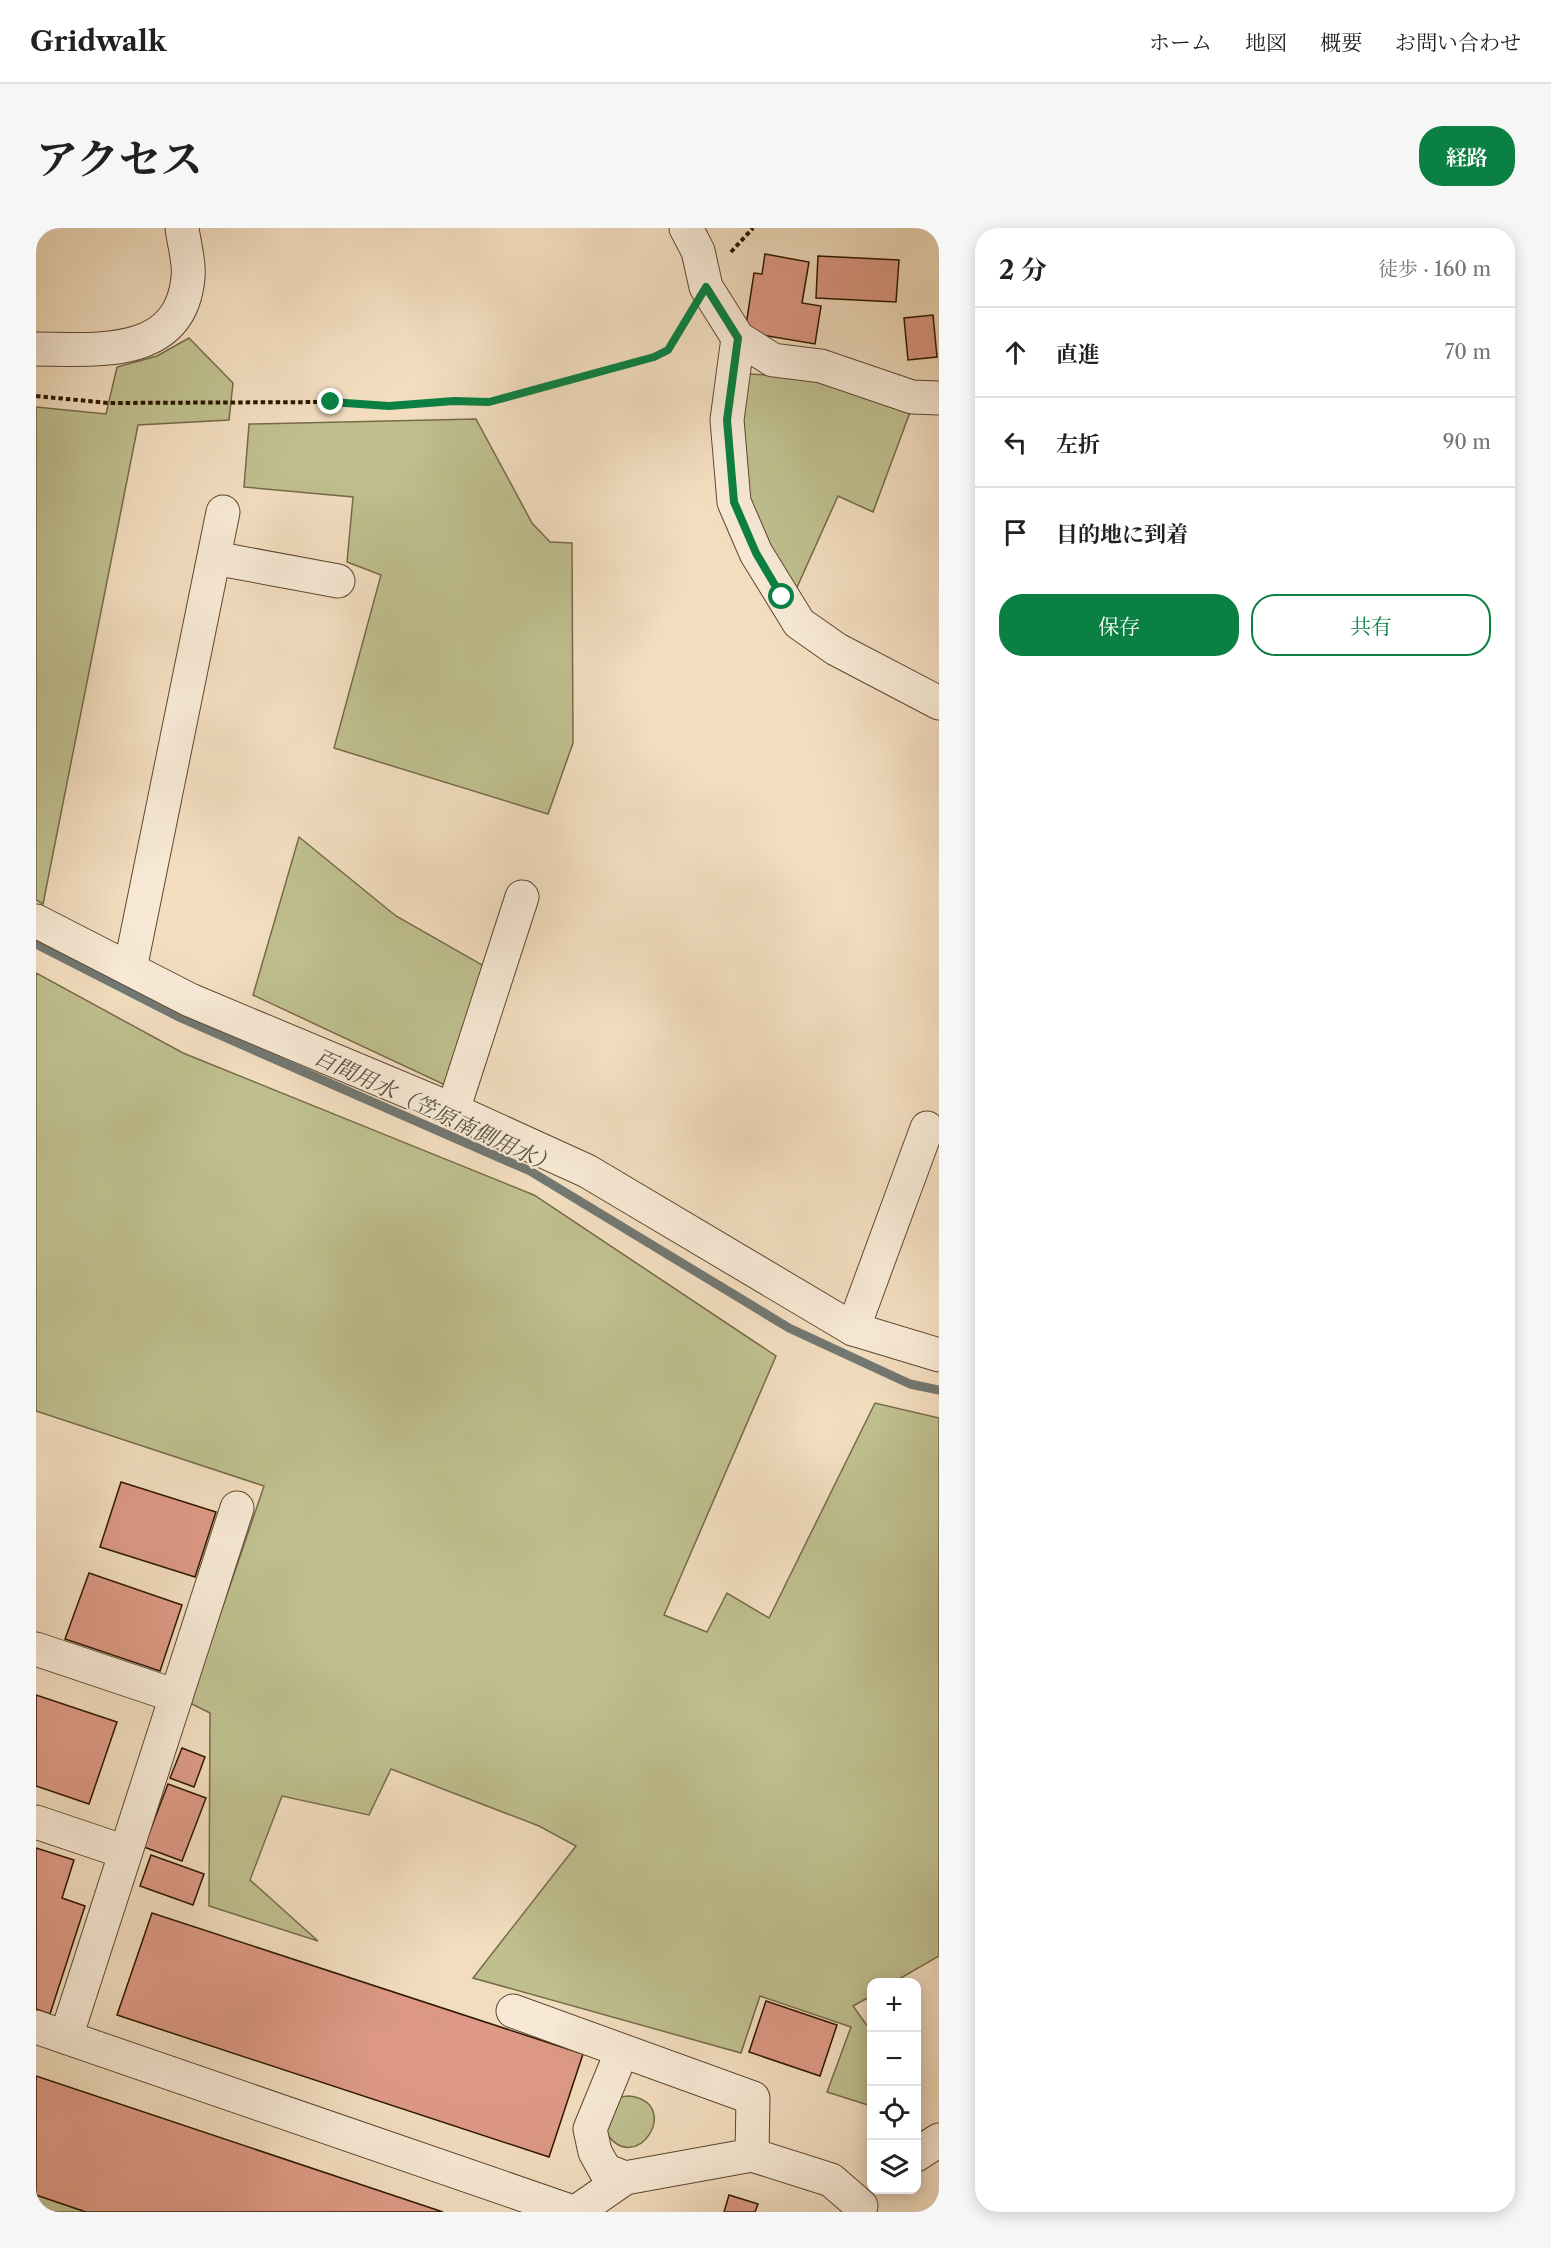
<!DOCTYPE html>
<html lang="ja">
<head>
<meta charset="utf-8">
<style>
	body { margin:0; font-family:"Libre Caslon Text","Noto Serif JP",serif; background:#f6f6f6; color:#202124 }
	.controls { position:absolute; right:18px; bottom:18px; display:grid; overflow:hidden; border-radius:12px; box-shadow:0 3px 15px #0003 }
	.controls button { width:54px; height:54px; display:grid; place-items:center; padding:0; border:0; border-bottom:2px solid #e0e0e0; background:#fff; color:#202124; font:30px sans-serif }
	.stop { position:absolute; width:18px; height:18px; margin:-14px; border:4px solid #0b8043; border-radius:50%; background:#fff }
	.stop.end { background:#0b8043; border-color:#fff; box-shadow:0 2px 6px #0008 }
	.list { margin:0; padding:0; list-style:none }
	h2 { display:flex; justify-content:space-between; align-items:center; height:78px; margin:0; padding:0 24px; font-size:26px }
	h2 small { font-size:20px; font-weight:400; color:#757577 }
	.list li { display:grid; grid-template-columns:39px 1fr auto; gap:18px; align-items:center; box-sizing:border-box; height:90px; padding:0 24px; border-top:2px solid #e0e0e0 }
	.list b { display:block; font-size:22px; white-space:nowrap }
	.list em { font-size:20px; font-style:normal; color:#757577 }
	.actions { display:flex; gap:12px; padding:18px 24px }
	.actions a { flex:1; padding:14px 0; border:2px solid #0b8043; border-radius:24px; text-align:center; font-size:21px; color:#0b8043 }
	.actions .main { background:#0b8043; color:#fff }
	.icon { flex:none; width:33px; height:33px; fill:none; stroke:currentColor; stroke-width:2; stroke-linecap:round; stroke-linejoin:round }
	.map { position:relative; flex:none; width:903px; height:1984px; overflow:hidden; border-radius:24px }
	header { display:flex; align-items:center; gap:36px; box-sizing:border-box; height:84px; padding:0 30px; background:#fff; border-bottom:2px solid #e0e0e0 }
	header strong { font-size:28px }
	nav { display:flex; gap:33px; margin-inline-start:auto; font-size:21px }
	.intro { display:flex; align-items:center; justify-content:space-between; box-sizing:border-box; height:144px; padding:0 36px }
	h1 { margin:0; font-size:42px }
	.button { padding:15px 27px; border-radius:24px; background:#0b8043; color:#fff; font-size:21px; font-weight:700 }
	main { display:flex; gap:36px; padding:0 36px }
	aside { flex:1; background:#fff; border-radius:24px; box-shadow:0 3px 15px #0003 }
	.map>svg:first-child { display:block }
</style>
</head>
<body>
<header>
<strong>Gridwalk</strong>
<nav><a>ホーム</a><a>地図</a><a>概要</a><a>お問い合わせ</a></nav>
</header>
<div class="intro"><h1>アクセス</h1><a class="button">経路</a></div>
<main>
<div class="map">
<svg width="903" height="1984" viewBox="0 0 903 1984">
	<rect width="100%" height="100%" fill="#f2ddbf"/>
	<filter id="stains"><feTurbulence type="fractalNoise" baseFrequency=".00333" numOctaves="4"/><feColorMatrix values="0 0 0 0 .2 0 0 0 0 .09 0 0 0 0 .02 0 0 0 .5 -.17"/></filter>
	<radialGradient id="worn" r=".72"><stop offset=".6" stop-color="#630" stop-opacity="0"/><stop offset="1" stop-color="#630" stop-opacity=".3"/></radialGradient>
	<!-- green -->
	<g fill="#bfbf8f" stroke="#766b48" stroke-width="1.5">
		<polygon points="153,110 197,155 193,192 102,197 7,676 0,672 0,179 70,186 81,139 121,128"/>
		<polygon points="711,146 791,150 876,179 837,284 802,268 758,366 710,273 702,193"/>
		<polygon points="440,191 496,295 514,314 536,315 537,515 512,586 298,520 345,347 311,334 317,269 208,259 213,196"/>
		<polygon points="263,609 360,688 448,738 409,857 217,767"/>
		<polygon points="0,745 147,825 498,967 740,1128 628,1387 671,1404 691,1365 733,1390 839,1175 903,1190 903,1728 858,1754 836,1754 835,1768 817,1778 835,1803 835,1878 791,1864 815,1799 724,1768 705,1825 437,1750 540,1618 503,1598 355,1541 333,1587 246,1568 214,1652 282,1713 173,1678 174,1485 154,1475 228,1258 0,1183"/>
		<path d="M 592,1868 C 649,1873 600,1953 569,1903 L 584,1869 Z"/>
		<polygon points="0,1967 50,1984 0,1984"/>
	</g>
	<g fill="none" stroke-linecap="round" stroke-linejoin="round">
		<!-- stream -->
		<polyline stroke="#727872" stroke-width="9" points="0,716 145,790 494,943 753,1100 874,1156 903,1162"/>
	</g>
	<!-- building -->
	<g fill="#dd9985" stroke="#2d1702" stroke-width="1.5">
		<polygon points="729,26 773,34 766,75 785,78 779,116 709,104 718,45 726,46"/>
		<polygon points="782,28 863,32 860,74 780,70"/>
		<polygon points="897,87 901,129 872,132 868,90"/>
		<polygon points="85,1254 180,1284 159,1349 64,1319"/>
		<polygon points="53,1345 146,1377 124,1443 29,1411"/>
		<polygon points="0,1467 81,1494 53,1576 0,1558"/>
		<polygon points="146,1520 169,1529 158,1559 134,1550"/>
		<polygon points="132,1556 170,1570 146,1633 108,1619"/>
		<polygon points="0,1620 38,1632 26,1670 49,1678 14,1786 0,1781"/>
		<polygon points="115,1627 168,1646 157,1677 104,1658"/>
		<polygon points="116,1685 547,1826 513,1929 81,1787"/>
		<polygon points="730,1773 801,1797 784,1848 713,1824"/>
		<polygon points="0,1848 407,1984 50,1984 0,1967"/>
		<polygon points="693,1967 722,1976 719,1984 688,1984"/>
	</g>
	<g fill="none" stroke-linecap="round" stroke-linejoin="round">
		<defs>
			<g id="minor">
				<polyline points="650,0 662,23 670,59 702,110 737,132 785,138 876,169 903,170"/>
				<polyline points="702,110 691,192 698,274 720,325 763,395 800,421 903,475"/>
				<path d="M 0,121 C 59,121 144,132 152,50 C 154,35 148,16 146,0"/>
				<polyline points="178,330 302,353"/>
				<polyline points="0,693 154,772 417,882 551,943 817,1101 903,1127"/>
				<polyline points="94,741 187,284"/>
				<polyline points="417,882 486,669"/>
				<polyline points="817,1101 891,900"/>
				<polyline points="0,1421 140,1468"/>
				<polyline points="0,1594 89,1624"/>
				<polyline points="477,1783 717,1870 716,1927"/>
				<polyline points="0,1799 537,1984"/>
				<polyline points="30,1809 201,1280"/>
				<polyline points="586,1823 554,1901 559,1924 569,1942 589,1950"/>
				<polyline points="880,1927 903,1912"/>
				<polyline points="540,1984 589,1950 716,1927 795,1952 825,1978"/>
			</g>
		</defs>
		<!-- minor casing -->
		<use href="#minor" stroke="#5e4831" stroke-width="35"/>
		<!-- path -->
		<g stroke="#2d1702" stroke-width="4" stroke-dasharray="4.5 3" stroke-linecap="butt">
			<polyline points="695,24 717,0"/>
			<polyline points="0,168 72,175 295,174 353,178 418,173 454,174 618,129 632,122 653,88"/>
		</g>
		<!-- minor -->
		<use href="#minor" stroke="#f7e9d5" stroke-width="33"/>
	</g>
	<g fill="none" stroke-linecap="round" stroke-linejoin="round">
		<!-- route -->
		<polyline stroke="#0b8043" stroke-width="8" points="295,174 353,178 418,173 453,174 618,129 632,122 670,59 702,110 691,192 698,274 720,325 746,369"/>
	</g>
	<g text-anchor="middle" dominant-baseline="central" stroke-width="4.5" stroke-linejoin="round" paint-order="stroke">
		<!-- water labels -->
		<g font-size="22" font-style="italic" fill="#555043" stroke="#f7e9d5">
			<text transform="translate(399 883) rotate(25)">百間用水（笠原南側用水）</text>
		</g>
	</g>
	<rect width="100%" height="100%" filter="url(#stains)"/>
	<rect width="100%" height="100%" fill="url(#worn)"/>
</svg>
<div class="controls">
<button>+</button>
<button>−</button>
<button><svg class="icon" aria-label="locate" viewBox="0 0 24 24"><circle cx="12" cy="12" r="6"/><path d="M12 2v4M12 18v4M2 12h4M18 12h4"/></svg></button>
<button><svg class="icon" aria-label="layers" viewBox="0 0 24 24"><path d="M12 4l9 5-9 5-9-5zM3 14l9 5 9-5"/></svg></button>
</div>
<div class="stop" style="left:746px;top:369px"></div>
<div class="stop end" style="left:295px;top:174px"></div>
</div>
<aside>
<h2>2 分<small>徒歩 · 160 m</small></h2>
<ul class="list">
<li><svg class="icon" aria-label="ahead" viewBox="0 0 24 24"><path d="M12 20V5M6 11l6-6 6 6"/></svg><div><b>直進</b></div><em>70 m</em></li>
<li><svg class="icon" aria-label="left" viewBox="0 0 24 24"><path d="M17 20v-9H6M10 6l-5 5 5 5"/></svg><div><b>左折</b></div><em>90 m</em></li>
<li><svg class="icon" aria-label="arrive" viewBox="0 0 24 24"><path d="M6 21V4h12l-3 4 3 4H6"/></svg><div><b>目的地に到着</b></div></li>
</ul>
<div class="actions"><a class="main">保存</a><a>共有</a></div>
</aside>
</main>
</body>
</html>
